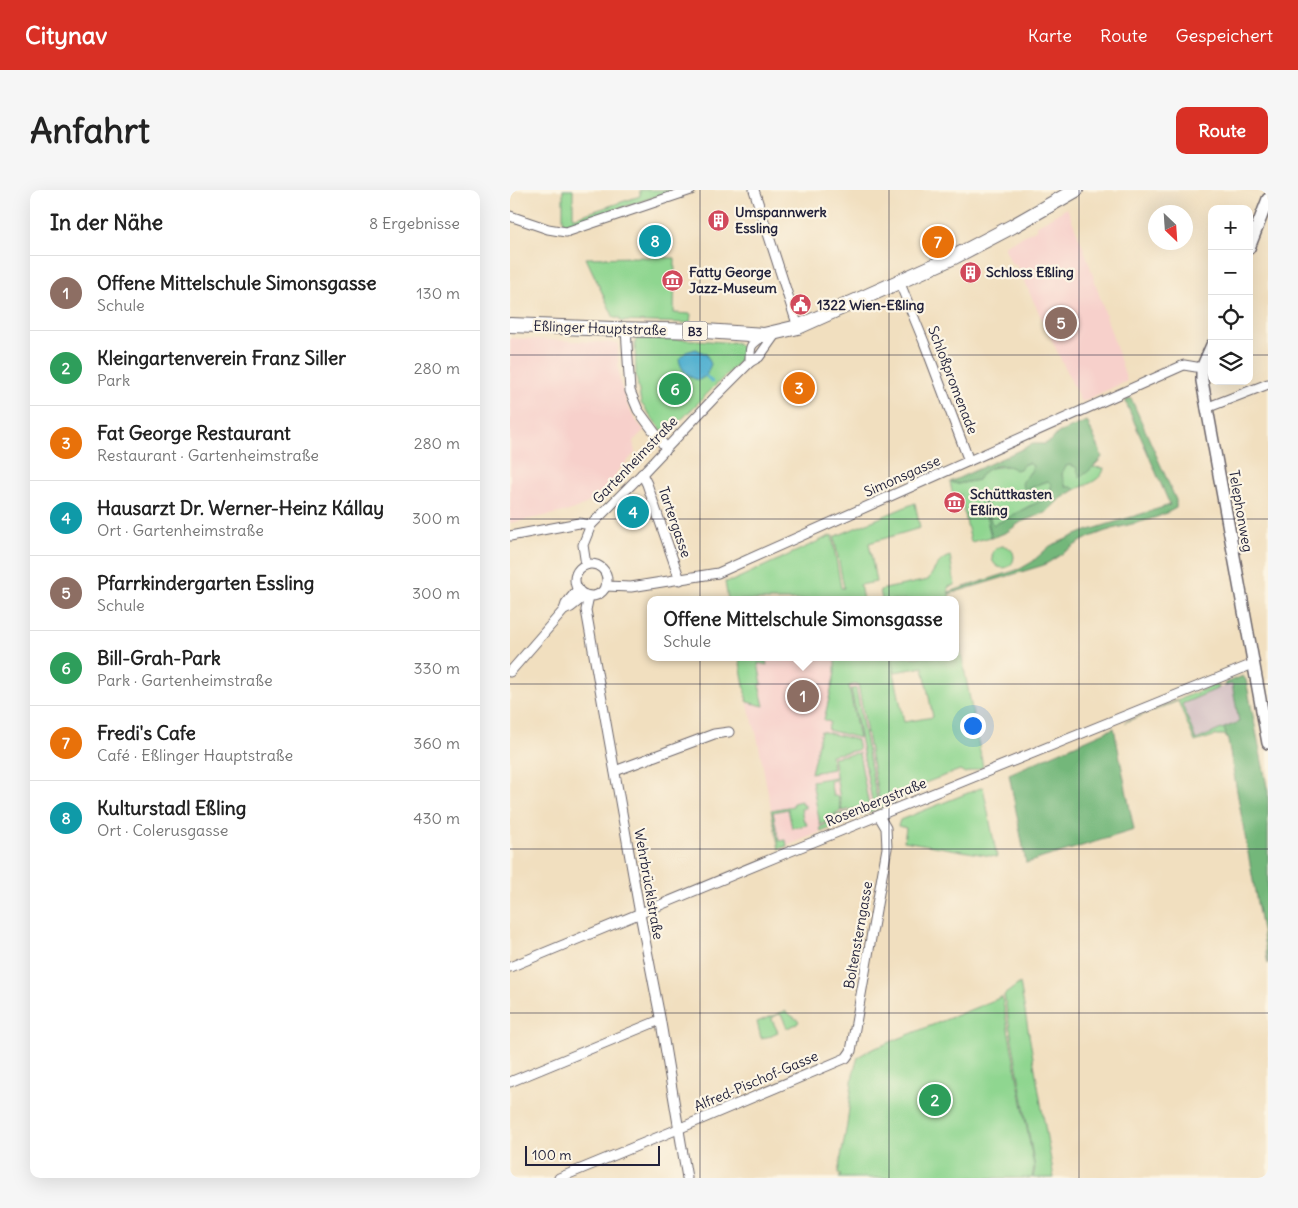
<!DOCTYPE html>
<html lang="de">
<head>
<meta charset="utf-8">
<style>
	body { margin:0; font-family:Delius,sans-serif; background:#f6f6f6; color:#222 }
	.controls { position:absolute; right:15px; top:15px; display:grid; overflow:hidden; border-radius:10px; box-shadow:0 5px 20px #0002 }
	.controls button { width:45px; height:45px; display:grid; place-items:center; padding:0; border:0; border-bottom:1px solid #e0e0e0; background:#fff; color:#222; font:25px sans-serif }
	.compass { position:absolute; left:638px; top:15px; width:45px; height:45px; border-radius:50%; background:#fff; box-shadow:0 5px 20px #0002; rotate:155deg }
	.scale { position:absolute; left:15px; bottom:12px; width:135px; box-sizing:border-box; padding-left:5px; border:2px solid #22223b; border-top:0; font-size:14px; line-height:18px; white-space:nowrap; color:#22223b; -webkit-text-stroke:4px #fcf5e5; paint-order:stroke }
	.you { position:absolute; left:462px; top:535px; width:18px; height:18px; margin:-12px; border:4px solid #fff; border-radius:50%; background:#1a73e8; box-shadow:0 0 0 8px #1a73e833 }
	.badge { display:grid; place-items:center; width:32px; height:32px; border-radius:50%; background:#d93025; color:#fff; font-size:16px; font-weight:700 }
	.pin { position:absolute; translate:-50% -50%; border:2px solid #fff; box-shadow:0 1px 5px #0006 }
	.popup { position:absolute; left:137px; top:406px; width:312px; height:65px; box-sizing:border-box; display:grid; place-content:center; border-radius:10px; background:#fff; filter:drop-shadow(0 1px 4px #0005); font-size:16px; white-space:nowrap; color:#767676 }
	.popup b { font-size:19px; color:#222 }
	.popup::after { content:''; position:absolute; left:50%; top:100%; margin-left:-10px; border:10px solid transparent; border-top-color:#fff }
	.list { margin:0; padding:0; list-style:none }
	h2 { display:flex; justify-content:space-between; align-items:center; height:65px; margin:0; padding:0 20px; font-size:21px }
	h2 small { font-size:16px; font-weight:400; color:#767676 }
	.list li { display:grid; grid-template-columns:32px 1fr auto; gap:15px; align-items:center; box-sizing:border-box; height:75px; padding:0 20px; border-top:1px solid #e0e0e0 }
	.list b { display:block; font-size:19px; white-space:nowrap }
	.list p { margin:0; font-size:16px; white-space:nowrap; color:#767676 }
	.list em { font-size:16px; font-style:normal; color:#767676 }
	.icon { flex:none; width:28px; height:28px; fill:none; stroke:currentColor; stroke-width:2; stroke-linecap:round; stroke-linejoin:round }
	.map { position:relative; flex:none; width:758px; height:988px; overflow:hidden; border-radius:10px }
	header { display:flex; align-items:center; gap:30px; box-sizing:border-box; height:70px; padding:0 25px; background:#d93025; color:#fff }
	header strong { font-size:24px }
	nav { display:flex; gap:28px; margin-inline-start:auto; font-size:18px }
	.intro { display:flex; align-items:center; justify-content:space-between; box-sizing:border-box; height:120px; padding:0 30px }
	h1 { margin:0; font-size:35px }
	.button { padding:12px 22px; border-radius:10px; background:#d93025; color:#fff; font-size:18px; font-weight:700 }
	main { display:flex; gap:30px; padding:0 30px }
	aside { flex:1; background:#fff; border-radius:10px; box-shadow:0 5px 20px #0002 }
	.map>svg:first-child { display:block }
</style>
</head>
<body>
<header>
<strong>Citynav</strong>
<nav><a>Karte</a><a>Route</a><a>Gespeichert</a></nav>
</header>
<div class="intro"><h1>Anfahrt</h1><a class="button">Route</a></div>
<main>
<aside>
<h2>In der Nähe<small>8 Ergebnisse</small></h2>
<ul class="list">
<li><span class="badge" style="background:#8d6e63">1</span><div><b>Offene Mittelschule Simonsgasse</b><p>Schule</p></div><em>130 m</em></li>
<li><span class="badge" style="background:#2e9e5b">2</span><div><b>Kleingartenverein Franz Siller</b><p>Park</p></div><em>280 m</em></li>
<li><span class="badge" style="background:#e8710a">3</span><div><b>Fat George Restaurant</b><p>Restaurant · Gartenheimstraße</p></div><em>280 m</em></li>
<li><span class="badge" style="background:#0f9aa8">4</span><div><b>Hausarzt Dr. Werner-Heinz Kállay</b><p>Ort · Gartenheimstraße</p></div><em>300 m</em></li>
<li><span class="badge" style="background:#8d6e63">5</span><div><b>Pfarrkindergarten Essling</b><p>Schule</p></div><em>300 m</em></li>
<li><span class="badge" style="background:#2e9e5b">6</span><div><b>Bill-Grah-Park</b><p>Park · Gartenheimstraße</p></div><em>330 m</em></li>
<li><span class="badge" style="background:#e8710a">7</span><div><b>Fredi's Cafe</b><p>Café · Eßlinger Hauptstraße</p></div><em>360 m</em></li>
<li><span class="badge" style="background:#0f9aa8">8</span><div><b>Kulturstadl Eßling</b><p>Ort · Colerusgasse</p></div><em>430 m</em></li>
</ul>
</aside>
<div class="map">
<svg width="758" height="988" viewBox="0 0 758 988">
	<rect width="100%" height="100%" fill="#fcf5e5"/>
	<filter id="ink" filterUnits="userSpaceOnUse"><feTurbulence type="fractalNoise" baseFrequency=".02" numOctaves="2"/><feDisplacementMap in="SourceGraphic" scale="10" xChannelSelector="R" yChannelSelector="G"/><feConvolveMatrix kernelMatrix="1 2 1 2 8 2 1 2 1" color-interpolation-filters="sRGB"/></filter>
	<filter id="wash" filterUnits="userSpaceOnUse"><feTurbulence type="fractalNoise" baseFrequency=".0096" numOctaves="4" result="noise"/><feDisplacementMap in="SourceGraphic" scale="20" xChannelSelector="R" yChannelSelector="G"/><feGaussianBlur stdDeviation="1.12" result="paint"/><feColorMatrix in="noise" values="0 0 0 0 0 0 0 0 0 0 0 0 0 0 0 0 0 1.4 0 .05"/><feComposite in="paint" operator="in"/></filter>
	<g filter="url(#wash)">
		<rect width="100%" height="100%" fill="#f1dfbf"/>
		<!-- built -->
		<g fill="#f7d0cb">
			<polygon points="557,18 577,67 617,191 571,212 506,74 502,75 494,56 527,39 526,36"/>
			<polygon points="0,148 108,153 108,174 110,193 118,216 124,228 134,240 123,251 125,263 106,283 111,288 90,306 70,317 59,321 0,333"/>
			<polygon points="229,467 344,467 370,618 269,659 247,546 237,512"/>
		</g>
		<!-- industrial -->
		<polygon fill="#d2bec2" points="722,493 729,532 686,550 672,514"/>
		<!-- green -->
		<g fill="#8fd690" stroke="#587c66">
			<polygon points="53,0 63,0 63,28 130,6 130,0 159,0 159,2 55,36 53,29"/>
			<polygon points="128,67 165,68 164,123 181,124 180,133 110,131 110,128 104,128 76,68"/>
			<path d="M 127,148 L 186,150 L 226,153 C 238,159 232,167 226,175 L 161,240 L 151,240 L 131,213 L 126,185 L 125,152 Z"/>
			<polygon points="519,273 523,276 522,280 519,283 517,300 531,293 538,291 541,294 541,305 531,312 519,316 498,329 483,335 481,332 475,306 471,306 481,347 461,352 450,304 443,306 440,292 448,294 468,290 472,283 480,278 497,276 502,277"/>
			<path d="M 560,275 L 566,277 L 574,285 L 582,277 L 594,278 C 593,290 575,295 565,300 L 565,299 L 556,297 C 553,287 549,286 556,276 Z"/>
			<polygon points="405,313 410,338 359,353 366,392 350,395 353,410 218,410 215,392 222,391 322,345 331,398 334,398 324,347"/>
			<circle cx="493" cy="367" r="11"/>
			<path d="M 440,366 L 445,395 L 438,397 L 440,410 L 372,410 L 370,400 L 418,390 C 424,381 428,369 440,366 Z"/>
			<polygon points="446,436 473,577 455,583 450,580 404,597 404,604 311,642 310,637 315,635 325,625 370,616 348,494 339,496 349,548 318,540 320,532 314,530 325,483 325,467 381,467 394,532 423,527 413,477 385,482 382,467 446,467"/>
			<polygon points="229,467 242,467 244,469 256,471 257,475 248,473 252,494 249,495 254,516 237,512"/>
			<polygon points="704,495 708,495 709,498 672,514 686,550 714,538 717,547 714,545 707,545 685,552 668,511 615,532"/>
			<polygon points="346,498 368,615 363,616 341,499"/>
			<polygon points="311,541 347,550 349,560 321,565 323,579 301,583"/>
			<polygon points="349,563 359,616 332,621 323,567"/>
			<path d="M 325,587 L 325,590 L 320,591 L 323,606 L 328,606 L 331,621 C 319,625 319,632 310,635 L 302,591 Z"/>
			<polygon points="473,597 487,667 394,651 396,638 388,636 390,630"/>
			<polygon points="291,611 292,615 295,615 295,618 291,619 294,632 296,632 297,635 282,638 278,619 263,622 269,651 276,650 277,656 269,659 261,620 283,616 283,613"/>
			<polygon points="510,793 544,988 523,988 525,978 494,805"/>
			<polygon points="492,807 524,976 522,988 329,988 331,985 328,983 337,935 343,884 348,867 358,861"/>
			<polygon points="275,821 289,831 287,834 277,838 272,826 269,824 263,827 262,830 268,842 263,844 262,846 251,848 247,832"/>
		</g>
		<!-- forest -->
		<g fill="#73b77a" stroke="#4a6c5a">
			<path d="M 621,208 L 666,310 L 666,318 C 642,333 611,334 585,345 C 566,352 551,366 534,375 L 439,404 L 439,402 L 510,379 L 522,372 L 540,356 L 573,342 L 660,315 L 616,213 L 616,210 Z"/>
			<path d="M 577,231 L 589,258 L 592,267 C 589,272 575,285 570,287 L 566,277 L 560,275 L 556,276 C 549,285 553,287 556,297 L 562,297 L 565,300 L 549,310 L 537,322 L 511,332 L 497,342 L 482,348 L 472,306 L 475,306 L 481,332 L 484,335 C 497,329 507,322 520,316 C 529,312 533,310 541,305 L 541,294 L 538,291 L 531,293 L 517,300 L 514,298 L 512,294 C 514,287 522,283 523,276 L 519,273 L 514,274 L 510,279 L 505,280 C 499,274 488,275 480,278 C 475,280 471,285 468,290 L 448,294 L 440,292 L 523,254 L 534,254 L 541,251 L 548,243 Z"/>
			<polygon points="733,486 736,490 758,602 758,774 718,551 714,538 729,532 722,494 715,496 716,493"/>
			<polygon points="604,538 624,640 516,673 499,584"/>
		</g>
		<!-- water -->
		<path fill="#52b1d0" stroke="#3a6a86" d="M 186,159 L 196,164 L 201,174 L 196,186 L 189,190 C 178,188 171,180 169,169 L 176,162 Z"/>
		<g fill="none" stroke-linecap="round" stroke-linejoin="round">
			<!-- stream -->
			<polyline stroke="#52b1d0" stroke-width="2.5" points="196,186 202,192"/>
		</g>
	</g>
	<g filter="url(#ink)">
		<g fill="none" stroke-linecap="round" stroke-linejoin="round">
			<defs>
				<g id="minor">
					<polyline points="244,0 288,137"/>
					<polyline points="0,26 38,39 56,42 181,0"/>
					<polyline points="389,91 414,152 459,271"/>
					<polyline points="116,139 120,201 128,220 156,258"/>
					<path d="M 240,172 C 240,155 239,156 254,145"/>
					<polyline points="696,218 758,194"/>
					<polyline points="132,284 137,294 170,390"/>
					<polyline points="0,346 69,333 81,335"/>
					<circle cx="81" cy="390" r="16"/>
					<polyline points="76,375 73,355 81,335 132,284 207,205 240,172 249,167 266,143"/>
					<polyline points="95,396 121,397 208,383 674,175 692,178"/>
					<polyline points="79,406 76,420 130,724 150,827 177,988"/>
					<polyline points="54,420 61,417 76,405"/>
					<polyline points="0,482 54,420 56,414 68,399"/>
					<polyline points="105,581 204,544 219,542"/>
					<polyline points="0,777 271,665 743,474"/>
					<polyline points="0,892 150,830"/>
					<polyline points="49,988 168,939 336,868 341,861 377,658 376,638 369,626"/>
				</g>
				<g id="tertiary">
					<polyline points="739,58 758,9"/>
					<polyline points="702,155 692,178 692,191 758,553"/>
				</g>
				<polyline id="primary" points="0,135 103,139 195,141 254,145 288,137 444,67 503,36 566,0"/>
			</defs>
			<!-- minor casing -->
			<use href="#minor" stroke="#6a6469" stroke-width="11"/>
			<!-- tertiary casing -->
			<use href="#tertiary" stroke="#6a6469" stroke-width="14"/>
			<!-- primary casing -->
			<use href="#primary" stroke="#6a6469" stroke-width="16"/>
			<!-- minor -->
			<use href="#minor" stroke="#fff" stroke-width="9"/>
			<!-- tertiary -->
			<use href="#tertiary" stroke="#fff" stroke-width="11"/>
			<!-- primary -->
			<use href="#primary" stroke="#fff" stroke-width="14"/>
		</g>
	</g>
	<!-- grid -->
	<path fill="none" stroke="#22223b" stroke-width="1" stroke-opacity="0.55" d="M 190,0 L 190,988M 379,0 L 379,988M 569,0 L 569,988M 0,165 L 702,165M 739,165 L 758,165M 0,329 L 758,329M 0,494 L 758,494M 0,659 L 758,659M 0,823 L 758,823"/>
	<!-- icons -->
	<defs>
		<symbol id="building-disc" viewBox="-11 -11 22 22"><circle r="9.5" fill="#d1495b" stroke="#fcf5e5"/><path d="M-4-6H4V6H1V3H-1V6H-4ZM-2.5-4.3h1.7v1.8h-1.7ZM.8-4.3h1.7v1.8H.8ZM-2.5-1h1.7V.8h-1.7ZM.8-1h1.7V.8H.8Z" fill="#fff"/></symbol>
		<symbol id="museum-disc" viewBox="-11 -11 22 22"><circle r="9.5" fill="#d1495b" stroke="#fcf5e5"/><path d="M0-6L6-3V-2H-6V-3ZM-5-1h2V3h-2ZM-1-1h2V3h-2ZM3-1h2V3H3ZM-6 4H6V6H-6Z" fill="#fff"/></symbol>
		<symbol id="civic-disc" viewBox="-11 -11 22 22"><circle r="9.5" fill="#d1495b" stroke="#fcf5e5"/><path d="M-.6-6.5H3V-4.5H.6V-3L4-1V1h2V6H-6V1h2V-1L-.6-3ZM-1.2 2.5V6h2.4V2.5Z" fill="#fff"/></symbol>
	</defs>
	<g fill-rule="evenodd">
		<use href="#building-disc" x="196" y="18" width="25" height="25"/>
		<use href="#building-disc" x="448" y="70" width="25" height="25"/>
		<use href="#museum-disc" x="150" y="78" width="25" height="25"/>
		<use href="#civic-disc" x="278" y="102" width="25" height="25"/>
		<use href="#museum-disc" x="432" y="300" width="25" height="25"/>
	</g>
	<g text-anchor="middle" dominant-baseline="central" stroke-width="4.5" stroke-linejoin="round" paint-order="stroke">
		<!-- shield labels -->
		<rect fill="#fcf5e5" stroke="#63616e" stroke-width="1" x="172.5" y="131.5" width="25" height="19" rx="4"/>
		<g font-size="12" font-weight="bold" fill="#22223b">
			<text x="185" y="141">B3</text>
		</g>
		<!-- poi labels -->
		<g font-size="14" font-weight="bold" fill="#22223b" stroke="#fcf5e5" text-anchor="start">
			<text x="225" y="22">Umspannwerk<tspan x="225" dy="16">Essling</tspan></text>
			<text x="179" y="82">Fatty George<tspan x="179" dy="16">Jazz-Museum</tspan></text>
			<text x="476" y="82">Schloss Eßling</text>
			<text x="307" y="115">1322 Wien-Eßling</text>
			<text x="460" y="304">Schüttkasten<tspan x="460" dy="16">Eßling</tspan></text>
		</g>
		<!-- street labels -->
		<g font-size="14" fill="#22223b" stroke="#fcf5e5">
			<text transform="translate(90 138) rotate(2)">Eßlinger Hauptstraße</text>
			<text transform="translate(443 190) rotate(69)">Schloßpromenade</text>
			<text transform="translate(125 270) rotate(-46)">Gartenheimstraße</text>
			<text transform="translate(392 286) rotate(-24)">Simonsgasse</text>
			<text transform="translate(731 321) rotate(80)">Telephonweg</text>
			<text transform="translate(165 332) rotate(71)">Tartergasse</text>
			<text transform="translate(366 612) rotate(-22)">Rosenbergstraße</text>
			<text transform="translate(139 694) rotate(80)">Wehrbrücklstraße</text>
			<text transform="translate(348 745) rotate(-80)">Boltensterngasse</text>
			<text transform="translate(246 891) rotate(-23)">Alfred-Pischof-Gasse</text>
		</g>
	</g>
</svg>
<div class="controls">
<button>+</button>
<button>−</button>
<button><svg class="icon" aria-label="locate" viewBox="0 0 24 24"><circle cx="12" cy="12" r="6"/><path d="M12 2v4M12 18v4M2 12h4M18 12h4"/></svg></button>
<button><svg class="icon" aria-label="layers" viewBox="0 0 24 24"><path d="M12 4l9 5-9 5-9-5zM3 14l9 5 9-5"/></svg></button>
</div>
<svg class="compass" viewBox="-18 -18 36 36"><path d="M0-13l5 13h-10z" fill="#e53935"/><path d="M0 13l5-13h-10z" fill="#767676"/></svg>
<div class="scale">100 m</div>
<div class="you"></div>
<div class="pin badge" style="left:293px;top:506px;background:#8d6e63">1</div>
<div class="popup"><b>Offene Mittelschule Simonsgasse</b>Schule</div>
<div class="pin badge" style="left:425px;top:910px;background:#2e9e5b">2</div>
<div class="pin badge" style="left:289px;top:198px;background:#e8710a">3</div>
<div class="pin badge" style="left:123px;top:322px;background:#0f9aa8">4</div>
<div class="pin badge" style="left:551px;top:133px;background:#8d6e63">5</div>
<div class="pin badge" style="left:165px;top:199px;background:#2e9e5b">6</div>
<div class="pin badge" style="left:428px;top:52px;background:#e8710a">7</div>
<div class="pin badge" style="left:145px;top:51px;background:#0f9aa8">8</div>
</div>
</main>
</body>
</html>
